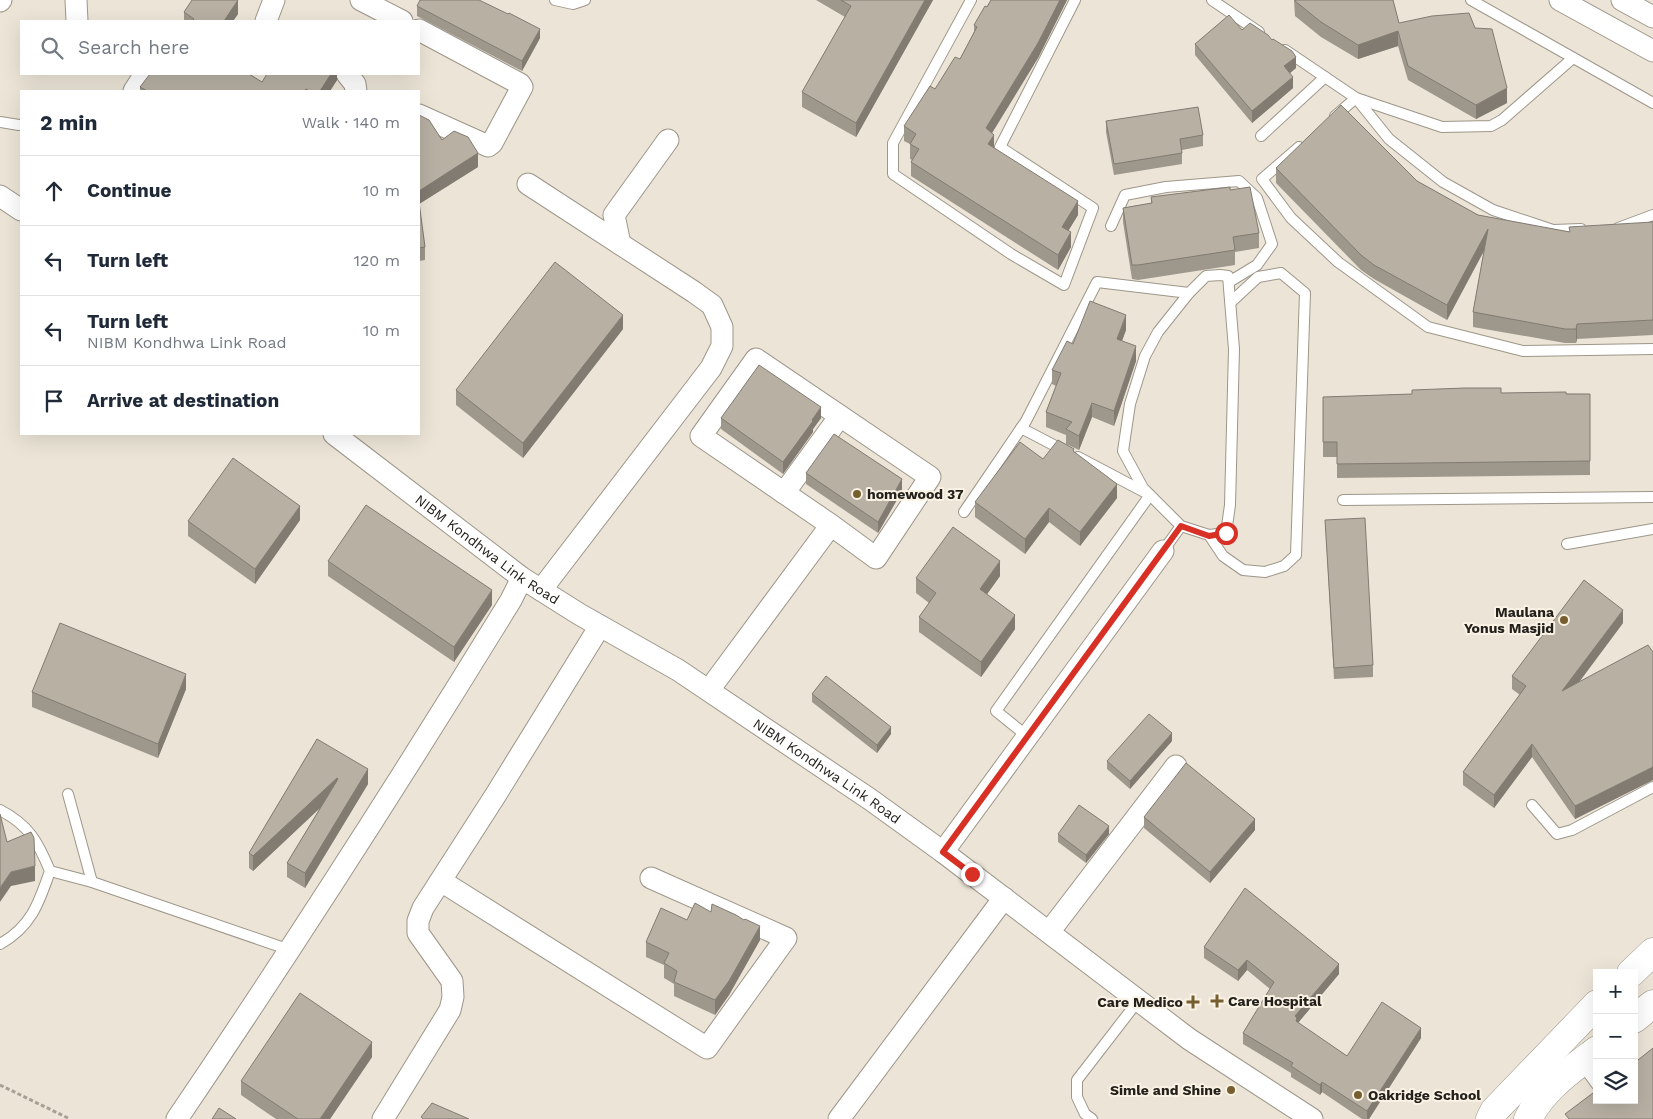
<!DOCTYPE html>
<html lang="en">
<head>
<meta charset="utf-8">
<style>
	body { margin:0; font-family:"Work Sans",sans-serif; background:#f6f6f7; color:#1f2937 }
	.controls { position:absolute; right:15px; bottom:15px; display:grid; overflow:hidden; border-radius:0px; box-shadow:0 5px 20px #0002 }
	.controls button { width:45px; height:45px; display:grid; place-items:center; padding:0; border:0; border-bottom:1px solid #e0e1e3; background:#fff; color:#1f2937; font:25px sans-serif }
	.stop { position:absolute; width:15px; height:15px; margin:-11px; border:4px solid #d93025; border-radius:50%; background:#fff }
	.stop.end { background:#d93025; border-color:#fff; box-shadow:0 1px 5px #0008 }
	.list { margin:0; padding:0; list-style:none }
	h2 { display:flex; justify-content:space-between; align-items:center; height:65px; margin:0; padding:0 20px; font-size:21px }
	h2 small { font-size:16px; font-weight:400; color:#747a83 }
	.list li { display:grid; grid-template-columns:32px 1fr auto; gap:15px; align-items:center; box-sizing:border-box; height:70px; padding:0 20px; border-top:1px solid #e0e1e3 }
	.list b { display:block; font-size:19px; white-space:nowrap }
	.list p { margin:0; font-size:16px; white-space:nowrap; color:#747a83 }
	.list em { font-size:16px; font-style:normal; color:#747a83 }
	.icon { flex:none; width:28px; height:28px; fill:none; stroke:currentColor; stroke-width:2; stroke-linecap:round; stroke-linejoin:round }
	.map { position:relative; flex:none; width:1653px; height:1119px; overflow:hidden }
	.search { position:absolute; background:#fff; box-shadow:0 5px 20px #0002; left:20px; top:20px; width:400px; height:55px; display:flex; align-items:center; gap:12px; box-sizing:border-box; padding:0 18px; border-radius:0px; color:#747a83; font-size:19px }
	.panel { position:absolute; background:#fff; box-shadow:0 5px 20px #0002; left:20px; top:90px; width:400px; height:345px; border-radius:0px }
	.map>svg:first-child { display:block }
</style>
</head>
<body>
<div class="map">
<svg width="1653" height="1119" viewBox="0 0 1653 1119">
	<rect width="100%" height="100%" fill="#ece5d7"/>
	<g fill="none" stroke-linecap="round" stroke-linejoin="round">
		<defs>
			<g id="service">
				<polyline points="555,0 573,4 585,0"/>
				<polyline points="971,0 893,143 893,174 1011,254 1064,285 1093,208 1000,147 1075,0"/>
				<polyline points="1212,0 1259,32"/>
				<polyline points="1471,0 1653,103"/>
				<polyline points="1285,50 1356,98 1442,127 1491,126 1502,120 1573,58"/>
				<polyline points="1335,116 1356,98 1389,139 1443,182 1493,210 1553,230 1581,229"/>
				<polyline points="0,122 19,125"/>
				<polyline points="1261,136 1325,77"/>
				<polyline points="1299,147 1262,179 1291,218 1338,262 1428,327 1523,351 1653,349"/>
				<polyline points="1111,226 1125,195 1166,187 1239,181 1257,198 1272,244 1257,265 1229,282"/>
				<polyline points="1618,228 1653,215"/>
				<polygon points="1220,275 1228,276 1234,349 1230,505 1226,533 1209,535 1181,526 1143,488 1123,451 1130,404 1145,356 1158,332 1189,293 1206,276"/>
				<polyline points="1021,428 1065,451"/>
				<polyline points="1343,500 1653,497"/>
				<polyline points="964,512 1026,421 1097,282 1189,293"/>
				<polyline points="1209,535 1223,556 1243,570 1265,572 1284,566 1296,555 1305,293 1281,273 1258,277 1231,302"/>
				<polyline points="1567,544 1653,529"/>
				<polyline points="1163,551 1181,526"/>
				<polyline points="1027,736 996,711 1150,495 1078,457"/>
				<polyline points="68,794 92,882"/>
				<polyline points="1532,805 1557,834 1572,830 1653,787"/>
				<path d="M 0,810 C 29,825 38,842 50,871 C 39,903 31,927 0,944"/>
				<polyline points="50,871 92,882 290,950"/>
				<polyline points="1581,1063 1597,1085"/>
				<polyline points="1092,1119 1085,1114 1077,1097 1077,1080 1138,1001"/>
			</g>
			<g id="minor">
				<polyline points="76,0 77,21"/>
				<polyline points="361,0 402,21"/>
				<polyline points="1560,0 1653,51"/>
				<polyline points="1622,0 1653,17"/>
				<polyline points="0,1 1,0"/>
				<polyline points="266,21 274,0"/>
				<polyline points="419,30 520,84 522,87 492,143 488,146 419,115"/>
				<polyline points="347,74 355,84 356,91"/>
				<polyline points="134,91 145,74"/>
				<polyline points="528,184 694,292 712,305 722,327 722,346 711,368 541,590"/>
				<polyline points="0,196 21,210"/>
				<polyline points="620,244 614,215 668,140"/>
				<path id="s1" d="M 334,434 L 522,578 L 579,614 L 678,670 L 871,800 L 943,852 L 1189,1039 L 1312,1119"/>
				<polyline points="784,493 840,416"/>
				<polyline points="709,690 831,525 701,436 756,359 930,477 876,558 831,525"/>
				<polyline points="943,852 1163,551"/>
				<polyline points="441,881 707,1048 786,938 651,878"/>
				<polyline points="1049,932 1176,766"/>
				<path d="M 177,1119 C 292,949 403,776 511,600 L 522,578"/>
				<polyline points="383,1119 450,1010 453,997 452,981 418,933 418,921 423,908 495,796 600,626"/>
				<polyline points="839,1119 1004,898"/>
			</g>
			<g id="primary">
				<polyline points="1631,973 1653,952"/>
				<polyline points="1634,1019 1653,1004"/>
				<polyline points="1490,1119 1494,1111 1597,1004"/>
				<path d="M 1528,1119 C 1543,1089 1571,1070 1597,1050"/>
			</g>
		</defs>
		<!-- service casing -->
		<use href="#service" stroke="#9d9689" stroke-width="12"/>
		<!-- minor casing -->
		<use href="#minor" stroke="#9d9689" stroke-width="23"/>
		<!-- primary casing -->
		<use href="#primary" stroke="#9d9689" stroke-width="29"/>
		<!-- path -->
		<polyline stroke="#a59f95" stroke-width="3" stroke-dasharray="4 2.5" stroke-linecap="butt" points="0,1085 70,1119"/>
		<!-- service -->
		<use href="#service" stroke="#fff" stroke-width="10"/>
		<!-- minor -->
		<use href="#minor" stroke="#fff" stroke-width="21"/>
		<!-- primary -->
		<use href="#primary" stroke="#fff" stroke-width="28"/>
	</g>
	<!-- wall -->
	<g fill="#9e978c">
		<polygon points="238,0 238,14 233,21 184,21 184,12"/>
		<polygon points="816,0 933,0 856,137 802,107 802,92 845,17"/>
		<polygon points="991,0 1067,0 1038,58 991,133 994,148 1078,215 1068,231 1071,247 1058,270 911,176 911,162 912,160 910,159 910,144 904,141 904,126 960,59 974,32 974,25"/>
		<polygon points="1294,0 1393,0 1399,23 1475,28 1507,103 1476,119 1408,80 1398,46 1358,59 1321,37 1295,16"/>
		<polygon points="417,6 540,38 522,71 417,16"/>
		<polygon points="1242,30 1296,68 1290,73 1293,88 1252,123 1195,55 1195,44"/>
		<polygon points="337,74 337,80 330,91 140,91 140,87 262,82"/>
		<polygon points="419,115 442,140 478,167 419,204 425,247 425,260 419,261"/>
		<polygon points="1106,121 1203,135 1203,146 1182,150 1182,164 1114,175 1106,132"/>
		<polygon points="1276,168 1417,181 1478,215 1569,232 1653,222 1653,335 1577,339 1576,343 1565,343 1473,327 1473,312 1484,251 1447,320 1374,279 1361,270 1276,183"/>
		<polygon points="1230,190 1259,233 1259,248 1235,252 1235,265 1138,280 1132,279 1123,222 1123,208 1151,203 1151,197"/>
		<polygon points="623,329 523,458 456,405 456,390"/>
		<polygon points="1126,330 1122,341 1136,361 1114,426 1092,417 1079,450 1066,444 1066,435 1046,427 1046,412 1056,386 1052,384 1052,370 1073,344"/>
		<polygon points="1501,393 1590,394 1590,475 1337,478 1337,457 1323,457 1323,397 1412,394"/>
		<polygon points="721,418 821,418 813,429 813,432 783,474 721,429"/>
		<polygon points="1074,452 1117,498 1080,546 1049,522 1025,554 975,517 975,502 1043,459"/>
		<polygon points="806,473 902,491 878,533 806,484"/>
		<polygon points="300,520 255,584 188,536 188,521"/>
		<polygon points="1325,520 1373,665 1373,677 1334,679"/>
		<polygon points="328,561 492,605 454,662 328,576"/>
		<polygon points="1000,576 987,594 1015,629 981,677 919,632 919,617 929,603 916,593 916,578"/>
		<polygon points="1623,623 1579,682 1653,652 1653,780 1575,819 1532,757 1494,808 1463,785 1463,772 1520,695 1512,689 1512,676"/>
		<polygon points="186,689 158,758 32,707 32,692"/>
		<polygon points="812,694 891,734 877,753 812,702"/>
		<polygon points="317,739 368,784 305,888 287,877 287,863 320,808 253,871 249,868 249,853"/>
		<polygon points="1172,741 1130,789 1107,769 1107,761"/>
		<polygon points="1144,817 1255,830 1210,883 1144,828"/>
		<polygon points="1058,834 1109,834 1086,863 1058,842"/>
		<polygon points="687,920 760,940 729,995 715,1015 674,996 674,984 664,978 664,965 646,957 646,942"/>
		<polygon points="1204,947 1339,974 1298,1023 1347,1056 1421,1038 1369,1119 1362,1119 1322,1092 1320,1095 1291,1077 1291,1073 1243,1044 1243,1033 1270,989 1247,970 1238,981 1204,958"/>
		<polygon points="372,1057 330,1119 276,1119 241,1095 241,1081"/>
	</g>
	<!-- shaded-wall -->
	<g fill="#817b72">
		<polygon points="238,0 238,14 233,21 224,21"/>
		<polygon points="925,0 933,0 856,137 856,123"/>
		<polygon points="1060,0 1067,0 1038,58 986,143 986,128"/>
		<polygon points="540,29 540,38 522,71 522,61"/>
		<polygon points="1398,31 1398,46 1358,59 1358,45"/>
		<polygon points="1296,57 1296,68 1284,78 1284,66"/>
		<polygon points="331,74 337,74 337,80 330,91 320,91"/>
		<polygon points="1293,77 1293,88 1252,123 1252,111"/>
		<polygon points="1507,88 1507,103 1476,119 1476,105"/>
		<polygon points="994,135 994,150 988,144"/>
		<polygon points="478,153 478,167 419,204 419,191"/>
		<polygon points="1078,201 1078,215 1062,241 1062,227"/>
		<polygon points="1488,229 1488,243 1447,320 1447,305"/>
		<polygon points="1071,232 1071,247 1058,270 1058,255"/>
		<polygon points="623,315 623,329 523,458 523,443"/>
		<polygon points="1126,315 1126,330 1117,354 1117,339"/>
		<polygon points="1577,324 1577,339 1576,343 1576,329"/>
		<polygon points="1136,346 1136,361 1114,426 1114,411"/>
		<polygon points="1092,403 1092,417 1079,450 1079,436"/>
		<polygon points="821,407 821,418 813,429 813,432 783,474 783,462"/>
		<polygon points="902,479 902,491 878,533 878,522"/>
		<polygon points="1117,484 1117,498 1080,546 1080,532"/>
		<polygon points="300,506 300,520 255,584 255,569"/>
		<polygon points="1049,508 1049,522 1025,554 1025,539"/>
		<polygon points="1000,561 1000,576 980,604 980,589"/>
		<polygon points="492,590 492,605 454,662 454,647"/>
		<polygon points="1623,610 1623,623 1562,705 1562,691"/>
		<polygon points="1015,615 1015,629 981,677 981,662"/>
		<polygon points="186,674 186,689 158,758 158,744"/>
		<polygon points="891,727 891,734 877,753 877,745"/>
		<polygon points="1172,733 1172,741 1130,789 1130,781"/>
		<polygon points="1532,744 1532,757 1494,808 1494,795"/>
		<polygon points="1653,767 1653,780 1575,819 1575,806"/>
		<polygon points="368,769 368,784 305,888 305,873"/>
		<polygon points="337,778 337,792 253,871 253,856"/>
		<polygon points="1255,819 1255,830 1210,883 1210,872"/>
		<polygon points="1109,826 1109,834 1086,863 1086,855"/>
		<polygon points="35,866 35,881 11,886 0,902 0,888 11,872"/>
		<polygon points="760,926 760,940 729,995 715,1015 715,1000"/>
		<polygon points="1247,960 1247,970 1238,981 1238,970"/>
		<polygon points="1339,964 1339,974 1297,1024 1297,1028 1295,1016"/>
		<polygon points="1421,1028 1421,1038 1369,1119 1367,1119 1367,1111"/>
		<polygon points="372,1042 372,1057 330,1119 320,1119"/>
		<polygon points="1322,1082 1322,1092 1320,1095 1320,1085"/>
	</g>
	<!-- building -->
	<g fill="#b8b0a3" stroke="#817b72">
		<polygon points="192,0 238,0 224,21 192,21 194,19 184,12"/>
		<polygon points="420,0 479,0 508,14 509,13 540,29 522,61 417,6"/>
		<polygon points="841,0 925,0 856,123 802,92 851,6"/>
		<polygon points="991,0 1060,0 1038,43 986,128 994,135 988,144 1078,201 1062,227 1071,232 1058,255 911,162 919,149 910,144 916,134 904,126 930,86 935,89 955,57 960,59 977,27 974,25 985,6 987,7"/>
		<polygon points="1295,0 1393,0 1399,23 1432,16 1469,13 1475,28 1492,29 1507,88 1476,105 1408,66 1398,31 1358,45 1321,22 1295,1"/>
		<polygon points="1229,15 1242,30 1250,23 1268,35 1272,40 1273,39 1292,51 1296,57 1284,66 1293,77 1252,111 1195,44"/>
		<polygon points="150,74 249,74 262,82 267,74 331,74 320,91 309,91 306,89 304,91 147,91 140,87"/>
		<polygon points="1341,105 1417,181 1478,215 1570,232 1569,227 1653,222 1653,320 1577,324 1576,329 1565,329 1473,312 1488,229 1447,305 1374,265 1361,255 1276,168"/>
		<polygon points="1198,107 1203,135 1180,139 1182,153 1114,164 1106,121"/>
		<polygon points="419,115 429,120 442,140 454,131 468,137 478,153 419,191"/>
		<polygon points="1230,187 1230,190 1250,187 1259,233 1233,237 1235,250 1138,265 1132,265 1123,208 1152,203 1151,197"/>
		<polygon points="419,202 425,247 419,248"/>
		<polygon points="555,262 623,315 523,443 456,390"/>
		<polygon points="1090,301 1126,315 1117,339 1136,346 1114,411 1092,403 1079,436 1066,429 1072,422 1046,412 1061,373 1052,370 1067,341 1073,344"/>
		<polygon points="759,365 821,407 812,420 813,421 783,462 721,418"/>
		<polygon points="1465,388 1501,388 1501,393 1566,392 1566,394 1590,394 1590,461 1337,464 1337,442 1323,442 1323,397 1412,394 1412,390"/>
		<polygon points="834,434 902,479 878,522 806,473"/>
		<polygon points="1058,440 1074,449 1073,451 1117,484 1080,532 1049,508 1025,539 975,502 1020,442 1043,459"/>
		<polygon points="233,458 300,506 255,569 188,521"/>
		<polygon points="366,505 492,590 454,647 328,561"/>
		<polygon points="1365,518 1373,665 1334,668 1325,520"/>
		<polygon points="953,527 1000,561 980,589 1015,615 981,662 919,617 936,593 916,578"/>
		<polygon points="1584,580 1623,610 1562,691 1648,645 1653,652 1653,767 1575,806 1532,744 1494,795 1463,772 1526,686 1512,676"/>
		<polygon points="60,623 186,674 158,744 32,692"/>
		<polygon points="826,676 891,727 877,745 812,694"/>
		<polygon points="1149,714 1172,733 1130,781 1107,761"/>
		<polygon points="317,739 368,769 305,873 287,863 338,779 337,778 253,856 249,853"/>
		<polygon points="1186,763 1255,819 1210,872 1144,817"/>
		<polygon points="1079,805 1109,826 1086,855 1058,834"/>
		<polygon points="0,814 7,842 31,832 34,838 35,866 11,872 0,888"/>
		<polygon points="1245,888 1339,964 1295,1016 1297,1018 1296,1021 1347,1056 1382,1002 1421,1028 1367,1111 1322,1082 1320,1085 1291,1066 1293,1063 1243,1033 1274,982 1247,960 1238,970 1204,947"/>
		<polygon points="695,903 711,912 712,904 736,915 744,920 745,919 760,926 729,981 715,1000 674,982 677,971 664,963 669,953 646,942 661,908 687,920"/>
		<polygon points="300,993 372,1042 320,1119 298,1119 241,1081"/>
		<polygon points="1653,1048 1653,1119 1569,1119 1565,1114 1597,1090 1597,1100 1634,1100 1634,1061 1638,1060"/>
		<polygon points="432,1103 469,1119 423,1119 421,1117"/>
		<polygon points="219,1108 236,1119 212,1119"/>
	</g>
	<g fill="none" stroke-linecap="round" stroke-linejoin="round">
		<!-- route -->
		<polyline stroke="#d93025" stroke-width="6" points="972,874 943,852 1181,526 1209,536 1226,533"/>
	</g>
	<!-- markers -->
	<g fill="#765e2e" stroke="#faf2e4" stroke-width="2">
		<circle cx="857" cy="494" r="5"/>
		<circle cx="1564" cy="620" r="5"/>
		<path d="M1214.5 993.5h5v5h5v5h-5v5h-5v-5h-5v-5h5z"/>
		<path d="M1190.5 994.5h5v5h5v5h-5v5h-5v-5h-5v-5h5z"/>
		<circle cx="1231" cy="1090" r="5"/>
		<circle cx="1358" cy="1095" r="5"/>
	</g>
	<g text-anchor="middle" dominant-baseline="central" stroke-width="4" stroke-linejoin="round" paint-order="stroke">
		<!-- poi labels -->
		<g font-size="14" font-weight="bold" fill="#24211c" stroke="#faf2e4" text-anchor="start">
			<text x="867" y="494">homewood 37</text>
			<text x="1554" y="612" text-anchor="end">Maulana<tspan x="1554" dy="16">Yonus Masjid</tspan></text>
			<text x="1228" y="1001">Care Hospital</text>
			<text x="1183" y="1002" text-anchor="end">Care Medico</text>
			<text x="1221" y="1090" text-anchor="end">Simle and Shine</text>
			<text x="1368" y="1095">Oakridge School</text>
		</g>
		<!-- street labels -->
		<g font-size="14" fill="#24211c" stroke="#faf2e4">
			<text stroke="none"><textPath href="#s1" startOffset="192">NIBM Kondhwa Link Road</textPath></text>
			<text stroke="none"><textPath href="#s1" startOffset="598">NIBM Kondhwa Link Road</textPath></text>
		</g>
	</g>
</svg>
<div class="controls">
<button>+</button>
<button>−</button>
<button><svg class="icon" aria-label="layers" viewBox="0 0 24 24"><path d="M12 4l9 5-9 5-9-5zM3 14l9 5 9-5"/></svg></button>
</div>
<div class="stop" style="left:1226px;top:533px"></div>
<div class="stop end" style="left:972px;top:874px"></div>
<div class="search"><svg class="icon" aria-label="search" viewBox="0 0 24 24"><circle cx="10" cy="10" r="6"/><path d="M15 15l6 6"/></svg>Search here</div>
<section class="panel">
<h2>2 min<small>Walk · 140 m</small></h2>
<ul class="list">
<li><svg class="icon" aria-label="ahead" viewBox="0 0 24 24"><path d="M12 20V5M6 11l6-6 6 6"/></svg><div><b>Continue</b></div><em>10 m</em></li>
<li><svg class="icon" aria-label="left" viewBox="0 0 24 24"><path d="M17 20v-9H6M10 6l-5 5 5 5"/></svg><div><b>Turn left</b></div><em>120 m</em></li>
<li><svg class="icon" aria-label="left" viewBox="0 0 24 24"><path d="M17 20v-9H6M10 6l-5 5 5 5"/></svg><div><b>Turn left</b><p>NIBM Kondhwa Link Road</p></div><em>10 m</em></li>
<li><svg class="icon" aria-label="arrive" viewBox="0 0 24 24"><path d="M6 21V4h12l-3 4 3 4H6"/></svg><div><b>Arrive at destination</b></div></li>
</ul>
</section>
</div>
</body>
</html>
